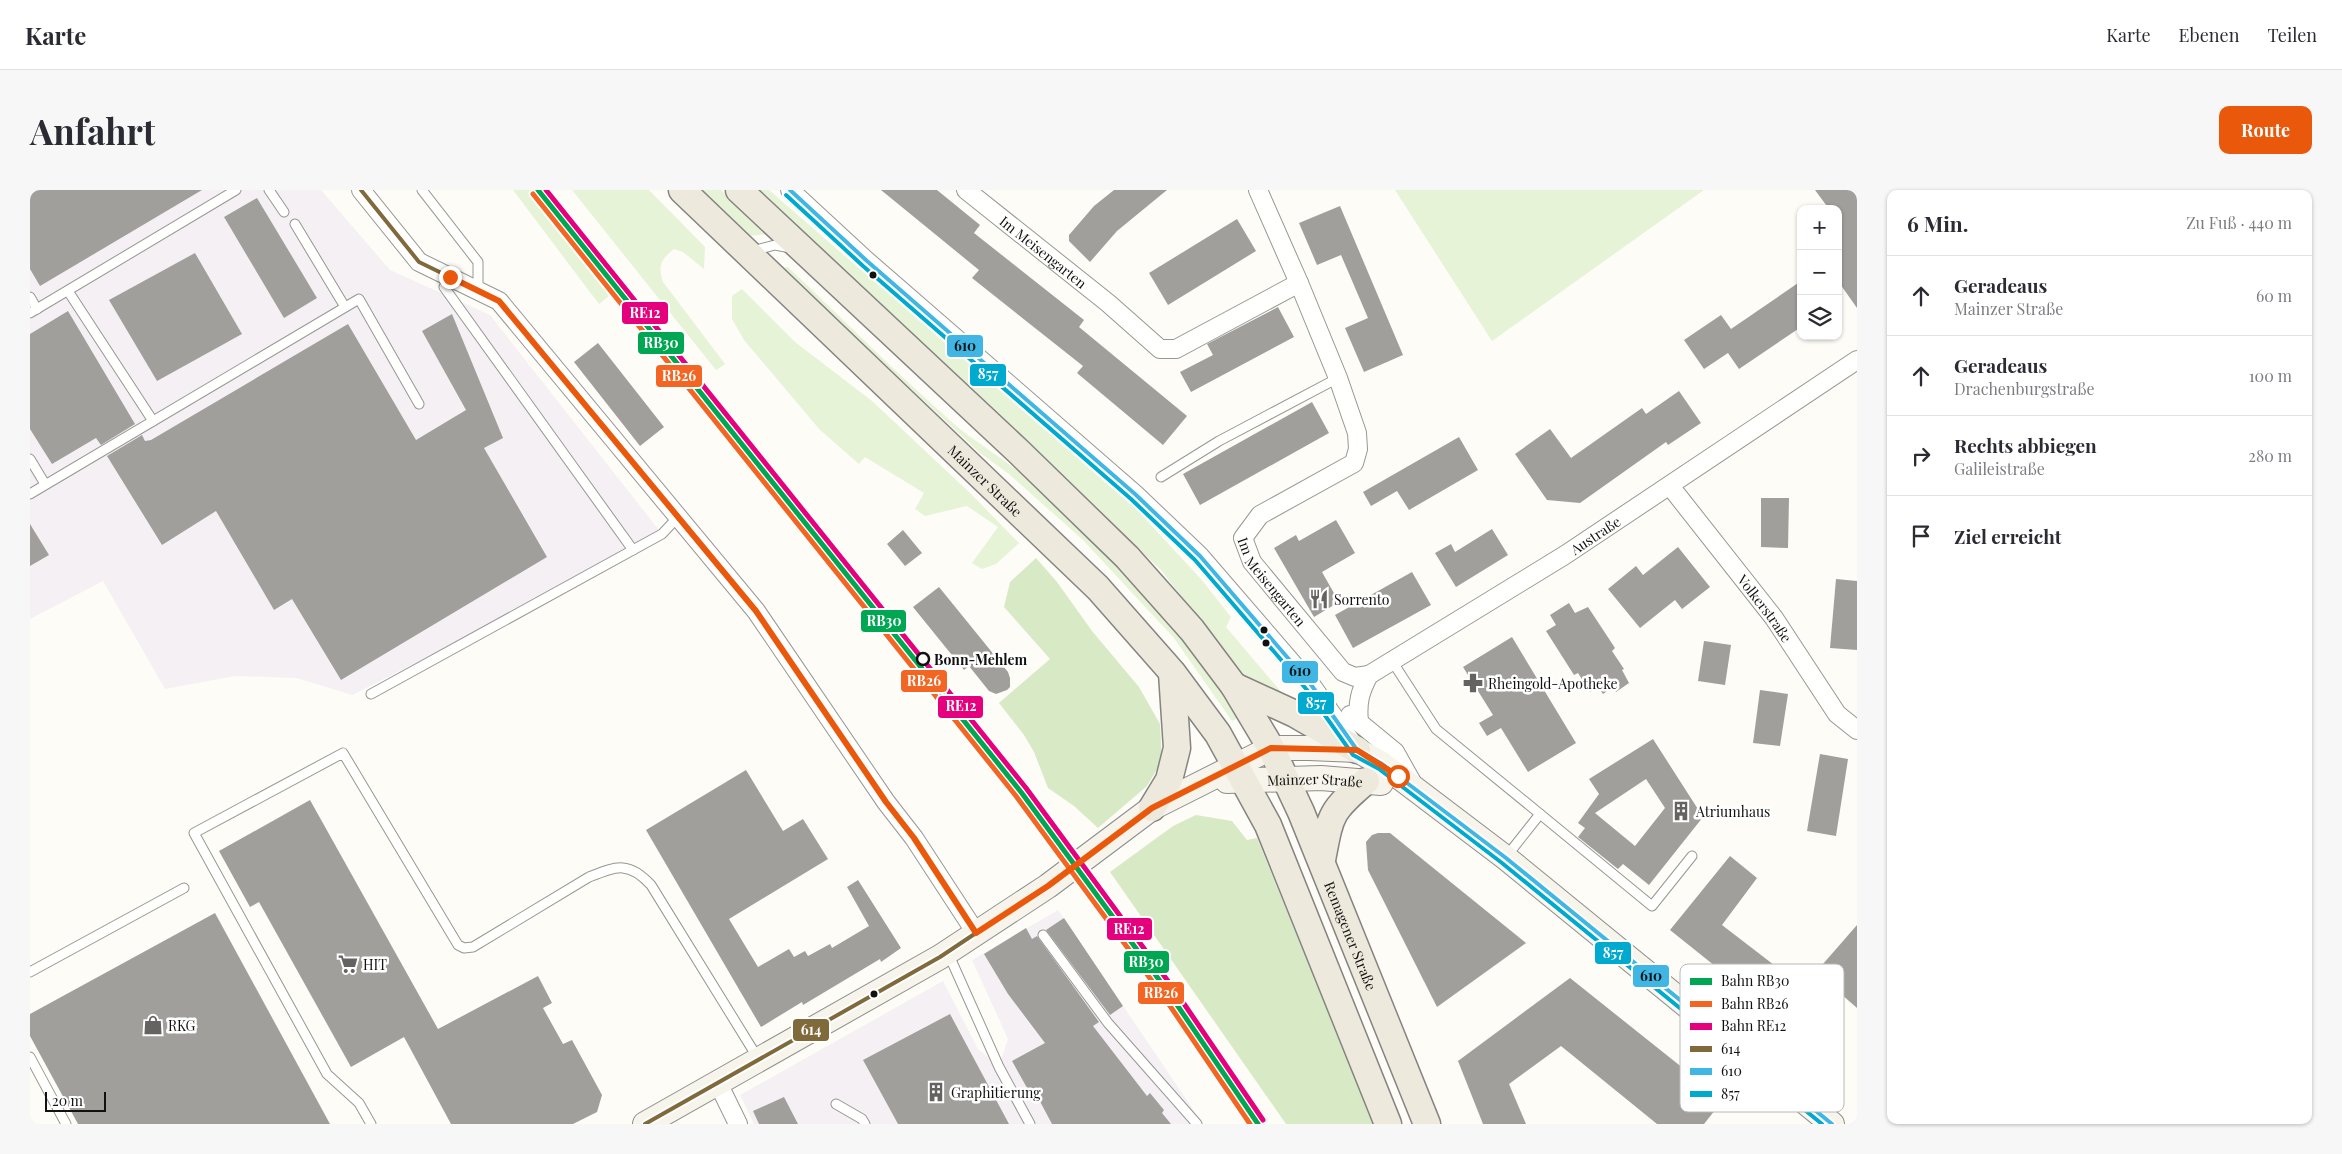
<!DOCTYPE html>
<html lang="de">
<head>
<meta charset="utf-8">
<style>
	body { margin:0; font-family:"Playfair Display",serif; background:#f7f7f7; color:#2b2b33 }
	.controls { position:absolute; right:15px; top:15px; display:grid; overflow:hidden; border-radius:10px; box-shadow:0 1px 4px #0004 }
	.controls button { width:45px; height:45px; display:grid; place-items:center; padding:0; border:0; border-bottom:1px solid #e1e1e2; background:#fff; color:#2b2b33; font:25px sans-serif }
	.scale { position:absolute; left:15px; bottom:12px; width:61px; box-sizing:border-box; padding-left:5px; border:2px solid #111; border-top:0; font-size:14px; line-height:18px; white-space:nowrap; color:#111; -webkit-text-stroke:4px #fff; paint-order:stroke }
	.stop { position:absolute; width:15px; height:15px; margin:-11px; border:4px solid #ea580c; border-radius:50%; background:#fff }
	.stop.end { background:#ea580c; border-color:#fff; box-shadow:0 1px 5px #0008 }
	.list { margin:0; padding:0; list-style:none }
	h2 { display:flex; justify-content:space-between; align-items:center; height:65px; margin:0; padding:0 20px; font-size:21px }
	h2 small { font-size:16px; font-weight:400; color:#7c7c81 }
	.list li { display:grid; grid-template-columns:32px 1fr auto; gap:15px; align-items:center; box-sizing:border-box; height:80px; padding:0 20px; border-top:1px solid #e1e1e2 }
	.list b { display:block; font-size:19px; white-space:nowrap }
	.list p { margin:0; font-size:16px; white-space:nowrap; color:#7c7c81 }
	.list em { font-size:16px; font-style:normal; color:#7c7c81 }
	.icon { flex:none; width:28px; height:28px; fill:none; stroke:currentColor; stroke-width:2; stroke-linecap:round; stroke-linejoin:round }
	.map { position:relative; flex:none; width:1827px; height:934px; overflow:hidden; border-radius:10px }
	header { display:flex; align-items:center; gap:30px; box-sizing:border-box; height:70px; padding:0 25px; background:#fff; border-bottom:1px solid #e1e1e2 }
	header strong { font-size:24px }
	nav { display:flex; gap:28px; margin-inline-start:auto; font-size:18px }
	.intro { display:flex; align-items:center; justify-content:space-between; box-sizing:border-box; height:120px; padding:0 30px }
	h1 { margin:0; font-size:35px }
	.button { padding:12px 22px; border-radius:10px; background:#ea580c; color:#fff; font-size:18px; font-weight:700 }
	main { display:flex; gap:30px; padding:0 30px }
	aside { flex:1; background:#fff; border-radius:10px; box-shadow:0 1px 4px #0004 }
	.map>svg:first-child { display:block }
</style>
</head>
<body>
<header>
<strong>Karte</strong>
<nav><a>Karte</a><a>Ebenen</a><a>Teilen</a></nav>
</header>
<div class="intro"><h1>Anfahrt</h1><a class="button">Route</a></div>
<main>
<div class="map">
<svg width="1827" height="934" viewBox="0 0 1827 934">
	<rect width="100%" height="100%" fill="#fdfcf7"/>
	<!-- industrial -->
	<g fill="#f5f0f3">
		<polygon points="0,0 291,0 360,80 460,125 632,344 517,407 322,505 267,488 205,486 135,499 73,391 0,429"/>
		<polygon points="1028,720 1173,934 724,934 710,905 913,791 948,859 969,876 978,849 942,770"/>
	</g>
	<!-- green -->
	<g fill="#e7f3d7">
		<polygon points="483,0 500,0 583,103 569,114"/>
		<path d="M 542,0 L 619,0 L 675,57 L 674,79 L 653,62 L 644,59 C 630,70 628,76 633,92 L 695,174 L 686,180 Z"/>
		<polygon points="670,0 691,0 738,44 718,46"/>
		<polygon points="728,0 739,0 1107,320 1171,389 1201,427 1196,437 1258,510 1227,496 1210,482 1131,380"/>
		<polygon points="1365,0 1674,0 1462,151"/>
		<path d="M 755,77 L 758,77 C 813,129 866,183 923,233 C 945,252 971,267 993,285 C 1077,355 1151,436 1210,527 L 1202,531 L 1144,448 L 1053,350 L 979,284 L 950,263 L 755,81 Z"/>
		<polygon points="712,99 765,152 842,211 940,303 989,353 966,374 952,379 942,373 968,337 937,316 895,326 885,319 894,303 835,267 829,274 790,240 714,150 702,129 702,106"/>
	</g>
	<!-- forest -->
	<g fill="#d8eac5">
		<polygon points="1006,368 1027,392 1062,441 1109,497 1130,534 1132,571 1117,596 1068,638 1044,616 1018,598 1004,562 994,545 969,513 1020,469 974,417 980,392"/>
		<polygon points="1166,625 1202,631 1217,650 1227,648 1344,934 1256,934 1080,682 1143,636"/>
	</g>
	<!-- building -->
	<g fill="#a19f9c" fill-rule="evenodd">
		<polygon points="0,0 172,0 10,96 0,79"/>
		<polygon points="851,0 907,0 950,35 944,43 1054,130 1049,137 1157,226 1133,255 1047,183 1053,176 942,88 949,80"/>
		<polygon points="1084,0 1137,0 1087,41 1060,72 1039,51 1039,45 1064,16"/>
		<polygon points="1785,0 1827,0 1827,118 1808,91 1808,19 1799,19"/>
		<polygon points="227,8 287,108 254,128 194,27"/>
		<polygon points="1310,16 1373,165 1334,182 1315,138 1338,128 1311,65 1287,75 1269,33"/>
		<polygon points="1207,29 1226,61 1138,115 1119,83"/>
		<polygon points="165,63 212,144 127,191 79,110"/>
		<polygon points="1771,91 1771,137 1709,179 1698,163 1674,179 1654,150 1691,125 1701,139"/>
		<polygon points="1248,117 1264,147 1161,202 1150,182 1183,165 1177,154"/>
		<polygon points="38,121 105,234 71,255 66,248 22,274 0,239 0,144"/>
		<polygon points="422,124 473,248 454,258 517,367 311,490 262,409 244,420 186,321 132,355 77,266 112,245 115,251 121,250 318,134 386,250 436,220 392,141"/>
		<polygon points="568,153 634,237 610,256 544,172"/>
		<polygon points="1649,201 1671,233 1638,255 1636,252 1550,313 1517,310 1485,264 1520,239 1541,268 1612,218 1616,224"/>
		<polygon points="1282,212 1299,243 1170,315 1153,284"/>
		<polygon points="1429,247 1448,280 1379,320 1367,301 1341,316 1333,302"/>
		<polygon points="1731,308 1759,308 1758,358 1731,357"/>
		<polygon points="1306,330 1325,363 1292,382 1309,412 1284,427 1244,358 1266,345 1269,351"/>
		<polygon points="0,334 19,365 0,376"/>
		<polygon points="1462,339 1478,365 1426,397 1405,363 1421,354 1425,362"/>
		<polygon points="873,340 892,363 875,376 857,354"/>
		<polygon points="1648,357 1680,397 1652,419 1645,410 1610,438 1578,399 1606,376 1613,385"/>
		<polygon points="1382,382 1401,415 1323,458 1305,425"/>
		<polygon points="1806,389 1827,391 1827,460 1800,458"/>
		<polygon points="909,397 978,482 980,488 980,497 977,500 966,504 959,501 939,476 934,480 883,417"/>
		<polygon points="1539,413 1545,423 1558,417 1585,458 1582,461 1594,479 1592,480 1599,493 1586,502 1583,497 1573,504 1568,497 1560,502 1548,483 1544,485 1516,441 1526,435 1520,425"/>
		<polygon points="1482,447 1546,553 1498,582 1471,538 1457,546 1449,533 1463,525 1433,477"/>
		<polygon points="1674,451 1701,455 1695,495 1668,491"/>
		<polygon points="1730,500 1758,504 1750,556 1723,553"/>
		<path d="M 1623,549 L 1673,627 L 1619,695 L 1593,674 L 1588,679 L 1548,647 L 1555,638 L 1548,633 L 1569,604 L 1559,589 ZM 1616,589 L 1635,618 L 1605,656 L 1565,623 Z"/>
		<polygon points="1790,564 1818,569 1806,646 1777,641"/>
		<polygon points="716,580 753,641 773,629 798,669 699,729 728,777 759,759 764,767 775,761 778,766 800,754 802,758 839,736 817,697 828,690 871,758 851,772 850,769 773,815 772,812 731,837 616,640"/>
		<polygon points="280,610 408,839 508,786 522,813 513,818 533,854 542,850 572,905 567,922 543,934 421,934 374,847 321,877 229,712 220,717 189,661"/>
		<polygon points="1348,643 1360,643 1496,753 1407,817 1338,680 1336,652 1342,645"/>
		<polygon points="1700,666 1727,688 1692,735 1744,775 1720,804 1640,740"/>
		<polygon points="185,723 300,934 48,934 0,846 0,824"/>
		<polygon points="1034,728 1093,816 1080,825 1016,740"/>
		<polygon points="1827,735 1827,818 1786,782"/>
		<polygon points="996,738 1002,749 1007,746 1069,832 1063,836 1117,906 1120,903 1134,920 1132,923 1141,934 1022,934 1005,902 1001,905 982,871 1015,853 978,804 954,764"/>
		<polygon points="1540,788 1693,910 1674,934 1627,934 1531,856 1479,894 1496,934 1453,934 1428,871"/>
		<polygon points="920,824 979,934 868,934 833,870"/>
		<polygon points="754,907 768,934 729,934 723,921"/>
	</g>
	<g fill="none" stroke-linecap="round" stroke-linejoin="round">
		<defs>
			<g id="lane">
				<polyline points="239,0 254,22"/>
				<polyline points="392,0 448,72 448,100"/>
				<polyline points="265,34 315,117"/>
				<polyline points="722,61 745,55 761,58"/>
				<polyline points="420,87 414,97 603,360"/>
				<polyline points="38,101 123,231"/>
				<polyline points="0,107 7,119"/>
				<polyline points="0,123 206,0"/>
				<polyline points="0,269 15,294"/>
				<polyline points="1131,287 1189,251 1308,188"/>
				<polyline points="0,304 329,109 389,214"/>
				<polyline points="1362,471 1406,539 1510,624 1476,667"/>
				<polyline points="341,504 632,344 647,328"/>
				<polyline points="1510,624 1622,716 1662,666"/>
				<polyline points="1013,745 1078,833 1167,934"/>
				<polyline points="918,763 969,877 1000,934"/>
				<polyline points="0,782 154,698"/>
				<polyline points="0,867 36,934"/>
				<polyline points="806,914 832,929 835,934"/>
				<path d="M 341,934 L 329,913 L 297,884 L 164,643 L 313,563 L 428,755 L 434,758 L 443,757 L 559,687 C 587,676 599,671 621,695 L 729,870"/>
			</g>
			<g id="street">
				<polyline points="331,0 389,72 469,111 726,421 856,612 884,648 946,743"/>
				<polyline points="760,0 837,71 1105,304 1170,366 1282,496 1323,554"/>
				<path id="s1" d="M 936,0 L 1078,113 L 1130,159 L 1146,159 L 1269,93"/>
				<path id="s2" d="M 1228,0 L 1269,93 L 1308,188 L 1327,243 L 1328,259 L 1324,273 L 1230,325 L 1213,348 L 1222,372 L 1313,482 L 1325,487 L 1339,485"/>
				<path id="s3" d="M 1640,296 L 1744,428 L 1807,524 L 1827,540"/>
				<polyline points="1320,525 1365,562 1383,594"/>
				<path id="s4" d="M 1329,532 C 1327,513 1330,501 1339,485 L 1535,365 L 1827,170"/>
				<polyline points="688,893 708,934"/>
			</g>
			<g id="secondary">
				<path id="s5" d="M 1197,591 L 1291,588 L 1351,593"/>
				<polyline points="615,934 910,767 1018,696 1122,618 1241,558 1279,558 1327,560 1352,574 1476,668 1802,934"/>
			</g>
			<g id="primary">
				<path id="s6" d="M 652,0 L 1068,398 L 1142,482 L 1188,544 L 1238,635 L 1358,934"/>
				<path id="s7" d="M 709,0 L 989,262 L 1097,367 L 1162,440 L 1204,496 L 1241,558 L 1271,622 L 1397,934"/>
				<polyline points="1204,496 1265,524 1327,560"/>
				<polyline points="1122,618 1139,590 1147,558 1142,483"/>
				<path d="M 1292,670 C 1301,623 1300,622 1336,591"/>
			</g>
		</defs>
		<!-- lane casing -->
		<use href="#lane" stroke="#979795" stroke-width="11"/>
		<!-- street casing -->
		<use href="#street" stroke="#979795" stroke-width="20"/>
		<!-- secondary casing -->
		<use href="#secondary" stroke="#8e8d8b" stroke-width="26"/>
		<!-- primary casing -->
		<use href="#primary" stroke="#858482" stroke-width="29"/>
		<!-- lane -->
		<use href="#lane" stroke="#fffffe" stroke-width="9"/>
		<!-- street -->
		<use href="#street" stroke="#fffffe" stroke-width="18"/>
		<!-- secondary -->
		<use href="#secondary" stroke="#f6f4eb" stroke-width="24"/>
		<!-- primary -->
		<use href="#primary" stroke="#ede9dc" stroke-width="26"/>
		<defs>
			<g id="bus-1">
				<polyline points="331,0 389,72 469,111 726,421 856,612 884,648 946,743"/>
				<polyline points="615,934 910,767 946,743"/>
			</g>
			<polyline id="bus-2" points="760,0 837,71 1105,304 1170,366 1282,496 1327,560 1352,574 1476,668 1802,934"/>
			<polyline id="bus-3" points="756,5 833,76 1101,309 1165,370 1277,500 1323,565 1349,579 1472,673 1792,934"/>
		</defs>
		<!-- bus-1 casing -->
		<use href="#bus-1" stroke="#fff" stroke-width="8"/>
		<!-- bus-2 casing -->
		<use href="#bus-2" stroke="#fff" stroke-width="8"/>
		<!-- bus-3 casing -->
		<use href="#bus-3" stroke="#fff" stroke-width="8"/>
		<!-- bus-1 -->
		<use href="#bus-1" stroke="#806a3b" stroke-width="4"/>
		<!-- bus-2 -->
		<use href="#bus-2" stroke="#3fb6e4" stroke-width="4"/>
		<!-- bus-3 -->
		<use href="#bus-3" stroke="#00a9ce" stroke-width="4"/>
		<defs>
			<polyline id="rail-1" points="508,0 991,602 1141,806 1228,934"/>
			<polyline id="rail-2" points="503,4 986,606 1136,810 1220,934"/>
			<polyline id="rail-3" points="516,0 996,598 1146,802 1233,930"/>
		</defs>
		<!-- rail-1 casing -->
		<use href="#rail-1" stroke="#fff" stroke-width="9"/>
		<!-- rail-2 casing -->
		<use href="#rail-2" stroke="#fff" stroke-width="9"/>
		<!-- rail-3 casing -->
		<use href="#rail-3" stroke="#fff" stroke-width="9"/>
		<!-- rail-1 -->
		<use href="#rail-1" stroke="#00a651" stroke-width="5"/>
		<!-- rail-2 -->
		<use href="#rail-2" stroke="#f26522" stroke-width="5"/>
		<!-- rail-3 -->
		<use href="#rail-3" stroke="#e5007d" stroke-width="5"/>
	</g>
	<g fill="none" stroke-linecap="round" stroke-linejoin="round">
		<!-- route -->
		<polyline stroke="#ea580c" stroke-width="6" points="420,87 469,111 726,421 856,612 884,648 946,743 1018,696 1122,618 1241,558 1327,560 1368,586"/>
	</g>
	<!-- icons -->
	<defs>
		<symbol id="restaurant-bare" viewBox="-9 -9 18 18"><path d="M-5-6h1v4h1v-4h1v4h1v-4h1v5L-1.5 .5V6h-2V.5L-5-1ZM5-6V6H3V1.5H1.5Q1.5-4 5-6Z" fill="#646362" stroke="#fff" stroke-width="2.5" paint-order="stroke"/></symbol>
		<symbol id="pharmacy-bare" viewBox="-9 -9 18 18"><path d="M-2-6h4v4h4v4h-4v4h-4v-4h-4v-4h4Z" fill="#646362" stroke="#fff" stroke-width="2.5" paint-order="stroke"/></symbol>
		<symbol id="building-bare" viewBox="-9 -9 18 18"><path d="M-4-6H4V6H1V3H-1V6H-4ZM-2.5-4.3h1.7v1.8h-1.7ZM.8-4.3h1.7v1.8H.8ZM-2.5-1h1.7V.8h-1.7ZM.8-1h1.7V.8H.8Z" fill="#646362" stroke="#fff" stroke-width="2.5" paint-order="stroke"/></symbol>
		<symbol id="supermarket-bare" viewBox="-9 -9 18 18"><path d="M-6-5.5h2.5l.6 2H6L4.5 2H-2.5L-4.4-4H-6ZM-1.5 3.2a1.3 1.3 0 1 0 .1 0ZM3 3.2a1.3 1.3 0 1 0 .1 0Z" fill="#646362" stroke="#fff" stroke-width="2.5" paint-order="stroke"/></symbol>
		<symbol id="shop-bare" viewBox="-9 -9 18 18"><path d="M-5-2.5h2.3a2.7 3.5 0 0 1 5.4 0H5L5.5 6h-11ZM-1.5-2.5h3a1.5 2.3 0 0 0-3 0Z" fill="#646362" stroke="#fff" stroke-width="2.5" paint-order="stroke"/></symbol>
	</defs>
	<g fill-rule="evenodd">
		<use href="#restaurant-bare" x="1275" y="395" width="28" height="28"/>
		<use href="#pharmacy-bare" x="1429" y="479" width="28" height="28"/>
		<use href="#building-bare" x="1637" y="607" width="28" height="28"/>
		<use href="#supermarket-bare" x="304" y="760" width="28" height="28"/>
		<use href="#shop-bare" x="109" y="821" width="28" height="28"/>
		<use href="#building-bare" x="892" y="888" width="28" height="28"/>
	</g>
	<!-- markers -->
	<g fill="#111" stroke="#fff" stroke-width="2">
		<circle cx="843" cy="85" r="4.5"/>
		<circle cx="1234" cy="440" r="4.5"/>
		<circle cx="1236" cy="453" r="4.5"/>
		<circle cx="844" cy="804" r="4.5"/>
	</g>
	<circle fill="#fff" stroke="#111" stroke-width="2.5" cx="893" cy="469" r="6"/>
	<g text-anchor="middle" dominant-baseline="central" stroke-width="5" stroke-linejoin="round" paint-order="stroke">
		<!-- street labels -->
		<g font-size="14" fill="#111" stroke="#fff">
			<text stroke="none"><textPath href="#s1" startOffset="99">Im Meisengarten</textPath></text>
			<text stroke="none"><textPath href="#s6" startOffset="420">Mainzer Straße</textPath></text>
			<text stroke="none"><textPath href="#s4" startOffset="315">Austraße</textPath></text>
			<text stroke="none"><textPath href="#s2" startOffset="482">Im Meisengarten</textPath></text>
			<text stroke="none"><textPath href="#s3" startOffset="155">Volkerstraße</textPath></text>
			<text stroke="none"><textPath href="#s5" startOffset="88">Mainzer Straße</textPath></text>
			<text stroke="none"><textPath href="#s7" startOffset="978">Remagener Straße</textPath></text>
		</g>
		<!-- poi labels -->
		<g font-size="14" fill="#111" stroke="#fff" text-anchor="start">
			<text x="1304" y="409">Sorrento</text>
			<text x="1458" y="493">Rheingold-Apotheke</text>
			<text x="1666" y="621">Atriumhaus</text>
			<text x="333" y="774">HIT</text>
			<text x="138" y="835">RKG</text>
			<text x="921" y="902">Graphitierung</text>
		</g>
		<!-- stop labels -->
		<g font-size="14" font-weight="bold" fill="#111" stroke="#fff" text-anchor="start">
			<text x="904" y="469">Bonn-Mehlem</text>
		</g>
	</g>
	<!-- legend -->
	<rect x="1650" y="774" width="164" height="148" rx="8" fill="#fff" stroke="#b8b8b8" stroke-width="1"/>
	<rect x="1660" y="788" width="22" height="7" fill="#00a651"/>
	<rect x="1660" y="811" width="22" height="6" fill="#f26522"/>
	<rect x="1660" y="833" width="22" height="7" fill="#e5007d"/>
	<rect x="1660" y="856" width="22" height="6" fill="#806a3b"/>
	<rect x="1660" y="878" width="22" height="7" fill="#3fb6e4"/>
	<rect x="1660" y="901" width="22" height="6" fill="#00a9ce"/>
	<g font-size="14" fill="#111">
		<text x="1691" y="796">Bahn RB30</text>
		<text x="1691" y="819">Bahn RB26</text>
		<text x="1691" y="841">Bahn RE12</text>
		<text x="1691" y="864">614</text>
		<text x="1691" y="886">610</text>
		<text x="1691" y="909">857</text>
	</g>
	<g stroke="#fff" stroke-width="2">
		<rect x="591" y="111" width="48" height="24" rx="5" fill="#e5007d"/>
		<rect x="607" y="141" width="48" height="24" rx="5" fill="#00a651"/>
		<rect x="916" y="144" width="38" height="24" rx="5" fill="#3fb6e4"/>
		<rect x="939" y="173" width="38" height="24" rx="5" fill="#00a9ce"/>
		<rect x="625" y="174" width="48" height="24" rx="5" fill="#f26522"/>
		<rect x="830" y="419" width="47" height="24" rx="5" fill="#00a651"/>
		<rect x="1251" y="470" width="38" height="24" rx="5" fill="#3fb6e4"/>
		<rect x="870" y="479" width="48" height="24" rx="5" fill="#f26522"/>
		<rect x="1267" y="501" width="38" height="24" rx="5" fill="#00a9ce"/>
		<rect x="907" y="505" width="47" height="24" rx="5" fill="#e5007d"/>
		<rect x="1076" y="727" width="47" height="24" rx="5" fill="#e5007d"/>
		<rect x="1564" y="751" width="38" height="24" rx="5" fill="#00a9ce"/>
		<rect x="1093" y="760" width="47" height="24" rx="5" fill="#00a651"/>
		<rect x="1602" y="774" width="38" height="24" rx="5" fill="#3fb6e4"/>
		<rect x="1107" y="791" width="48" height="24" rx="5" fill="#f26522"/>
		<rect x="762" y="828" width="38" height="24" rx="5" fill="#806a3b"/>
	</g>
	<g font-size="14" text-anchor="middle" font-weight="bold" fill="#fff">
		<text x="615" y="128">RE12</text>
		<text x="631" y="158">RB30</text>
		<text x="958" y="189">857</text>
		<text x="649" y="191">RB26</text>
		<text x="854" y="436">RB30</text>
		<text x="894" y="496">RB26</text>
		<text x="1286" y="518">857</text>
		<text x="931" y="521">RE12</text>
		<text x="1099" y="744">RE12</text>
		<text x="1583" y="768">857</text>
		<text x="1116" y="777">RB30</text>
		<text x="1131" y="808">RB26</text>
		<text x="781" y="845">614</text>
	</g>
	<g font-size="14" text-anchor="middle" font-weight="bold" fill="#111">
		<text x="935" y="161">610</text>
		<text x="1270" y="486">610</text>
		<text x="1621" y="791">610</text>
	</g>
</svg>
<div class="controls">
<button>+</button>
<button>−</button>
<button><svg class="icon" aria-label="layers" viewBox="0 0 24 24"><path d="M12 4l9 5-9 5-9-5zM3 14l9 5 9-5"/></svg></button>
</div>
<div class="scale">20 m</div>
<div class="stop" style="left:1368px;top:586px"></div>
<div class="stop end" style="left:420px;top:87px"></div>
</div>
<aside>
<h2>6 Min.<small>Zu Fuß · 440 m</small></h2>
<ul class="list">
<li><svg class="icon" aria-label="ahead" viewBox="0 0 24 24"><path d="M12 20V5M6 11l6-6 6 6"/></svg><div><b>Geradeaus</b><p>Mainzer Straße</p></div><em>60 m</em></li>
<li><svg class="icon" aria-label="ahead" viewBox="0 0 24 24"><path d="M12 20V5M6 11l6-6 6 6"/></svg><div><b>Geradeaus</b><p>Drachenburgstraße</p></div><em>100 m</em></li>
<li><svg class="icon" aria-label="right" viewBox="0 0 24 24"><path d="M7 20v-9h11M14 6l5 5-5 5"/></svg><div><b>Rechts abbiegen</b><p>Galileistraße</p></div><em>280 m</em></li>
<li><svg class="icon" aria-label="arrive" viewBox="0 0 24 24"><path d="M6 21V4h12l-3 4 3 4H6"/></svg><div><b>Ziel erreicht</b></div></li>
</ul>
</aside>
</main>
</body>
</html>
